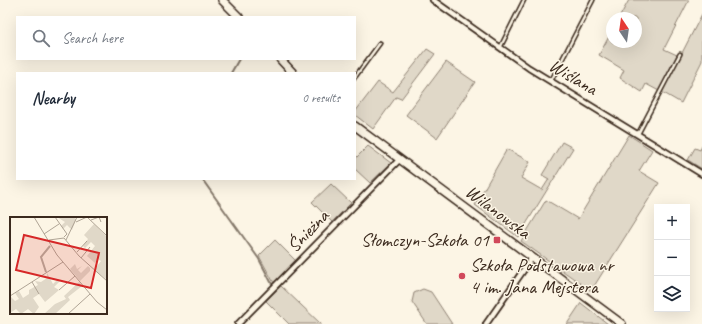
<!DOCTYPE html>
<html lang="en">
<head>
<meta charset="utf-8">
<style>
	body { margin:0; font-family:Caveat,sans-serif; background:#f6f6f7; color:#1f2937 }
	.controls { position:absolute; right:12px; bottom:12px; display:grid; overflow:hidden; border-radius:0px; box-shadow:0 4px 16px #0002 }
	.controls button { width:36px; height:36px; display:grid; place-items:center; padding:0; border:0; border-bottom:1px solid #e0e1e3; background:#fff; color:#1f2937; font:20px sans-serif }
	.compass { position:absolute; left:606px; top:12px; width:36px; height:36px; border-radius:50%; background:#fff; box-shadow:0 4px 16px #0002; rotate:347deg }
	.list { margin:0; padding:0; list-style:none }
	h2 { display:flex; justify-content:space-between; align-items:center; height:52px; margin:0; padding:0 16px; font-size:17px }
	h2 small { font-size:13px; font-weight:400; color:#747a83 }
	.icon { flex:none; width:22px; height:22px; fill:none; stroke:currentColor; stroke-width:2; stroke-linecap:round; stroke-linejoin:round }
	.map { position:relative; flex:none; width:702px; height:324px; overflow:hidden }
	.search { position:absolute; background:#fff; box-shadow:0 4px 16px #0002; left:16px; top:16px; width:340px; height:44px; display:flex; align-items:center; gap:10px; box-sizing:border-box; padding:0 14px; border-radius:0px; color:#747a83; font-size:15px }
	.panel { position:absolute; background:#fff; box-shadow:0 4px 16px #0002; left:16px; top:72px; width:340px; height:108px; border-radius:0px }
	.map>svg:first-child { display:block }
</style>
</head>
<body>
<div class="map">
<svg width="702" height="324" viewBox="0 0 702 324">
	<rect width="100%" height="100%" fill="#fcf5e5"/>
	<filter id="ink" filterUnits="userSpaceOnUse"><feTurbulence type="fractalNoise" baseFrequency=".025" numOctaves="2"/><feDisplacementMap in="SourceGraphic" scale="8" xChannelSelector="R" yChannelSelector="G"/><feConvolveMatrix kernelMatrix="1 2 1 2 8 2 1 2 1" color-interpolation-filters="sRGB"/></filter>
	<g filter="url(#ink)">
		<!-- green -->
		<g fill="#e0d8c8" stroke="#8e8173">
			<polygon points="629,0 689,0 664,49 677,55 659,91 646,84 642,92 620,78 624,70 599,55 612,31 612,42 636,42 636,18 619,18"/>
			<polygon points="702,14 702,61 681,103 662,92"/>
			<polygon points="427,49 435,54 401,99 396,97 373,129 355,115 355,112 378,82 393,92"/>
			<polygon points="446,62 475,82 437,138 406,115"/>
			<polygon points="629,135 652,150 639,171 659,183 591,291 521,241 546,200 578,219"/>
			<polygon points="562,142 573,148 518,237 475,205 507,149 530,162 521,178 542,190 549,179 542,175"/>
			<polygon points="368,146 391,163 370,183 355,169 355,159"/>
			<polygon points="702,146 702,169 688,160 695,148 700,150"/>
			<polygon points="331,184 351,203 332,222 312,202"/>
			<polygon points="275,240 296,261 274,283 259,256"/>
			<polygon points="281,286 321,324 289,324 266,301"/>
			<polygon points="423,289 431,292 452,324 427,324 412,302 414,293"/>
			<polygon points="581,303 608,324 567,324"/>
		</g>
		<g fill="none" stroke-linecap="round" stroke-linejoin="round">
			<!-- stream -->
			<g stroke="#85796b" stroke-width="2">
				<polyline points="231,73 239,59"/>
				<polyline points="202,179 259,259 272,284"/>
			</g>
			<defs>
				<g id="service">
					<polyline points="500,48 524,0"/>
					<polyline points="355,77 380,43"/>
					<polyline points="551,81 593,0"/>
					<polyline points="638,134 680,54"/>
				</g>
				<g id="minor">
					<polyline points="433,0 529,68 702,174"/>
					<polyline points="238,324 400,159"/>
					<polyline points="486,324 532,258"/>
				</g>
				<g id="secondary">
					<polyline points="222,0 239,17"/>
					<polyline points="280,59 293,73"/>
					<polyline points="355,126 622,324"/>
				</g>
			</defs>
			<!-- service casing -->
			<use href="#service" stroke="#3b2a1e" stroke-width="5.5"/>
			<!-- minor casing -->
			<use href="#minor" stroke="#3b2a1e" stroke-width="8"/>
			<!-- secondary casing -->
			<use href="#secondary" stroke="#3b2a1e" stroke-width="10"/>
			<!-- service -->
			<use href="#service" stroke="#fcf5e5" stroke-width="2.5"/>
			<!-- minor -->
			<use href="#minor" stroke="#fcf5e5" stroke-width="4.5"/>
			<!-- secondary -->
			<use href="#secondary" stroke="#fcf5e5" stroke-width="7"/>
		</g>
	</g>
	<!-- markers -->
	<g fill="#d1495b" stroke="#fcf5e5" stroke-width="1.5">
		<rect x="493" y="236" width="8" height="8" rx="2"/>
		<circle cx="462" cy="276" r="4"/>
	</g>
	<g text-anchor="middle" dominant-baseline="central" stroke-width="3" stroke-linejoin="round" paint-order="stroke">
		<!-- street labels -->
		<g font-size="19" fill="#3b2a1e" stroke="#fcf5e5">
			<text transform="translate(573 77) rotate(31)">Wiślana</text>
			<text transform="translate(498 212) rotate(37)">Wilanowska</text>
			<text transform="translate(308 231) rotate(-46)">Śnieżna</text>
		</g>
		<!-- poi labels -->
		<g font-size="19" fill="#3b2a1e" stroke="#fcf5e5" text-anchor="end">
			<text x="489" y="240">Słomczyn-Szkoła 01</text>
			<text x="470" y="265" text-anchor="start">Szkoła Podstawowa nr<tspan x="470" dy="22">4 im. Jana Mejstera</tspan></text>
		</g>
	</g>
	<!-- overview -->
	<g transform="translate(10 217)">
		<rect width="97" height="97" fill="#fcf5e5"/>
		<path d="M 47,0 L 64,0 L 66,3 L 62,13 L 57,8 L 53,12 L 51,9 L 55,5 ZM 84,7 L 97,20 L 97,63 L 84,53 L 91,44 L 88,42 L 85,46 L 77,39 L 85,29 L 81,25 L 75,31 L 73,29 L 78,22 L 74,18 ZM 65,47 L 67,52 L 72,49 L 68,53 L 71,56 L 78,49 L 80,51 L 80,54 L 70,64 L 60,52 ZM 37,56 L 43,67 L 48,62 L 50,64 L 44,70 L 49,73 L 35,85 L 29,77 L 23,81 L 29,90 L 24,97 L 18,92 L 11,97 L 6,92 L 0,96 L 0,79 L 5,84 L 9,82 L 5,76 L 9,74 L 13,81 L 19,77 L 19,73 L 28,68 L 25,64 L 31,65 L 37,61 ZM 69,65 L 72,69 L 58,80 L 60,83 L 45,97 L 34,97 L 45,87 L 56,82 L 54,79 Z" fill="#e0d8c8"/>
		<path fill="none" stroke="#b7ad9e" stroke-width="2" d="M 36,55 L 31,40 L 40,29"/>
		<path fill="none" stroke="#afa495" stroke-width="1" d="M 24,0 L 47,38 L 87,85 L 97,93M 45,0 L 57,17 L 54,20M 77,0 L 97,19M 81,3 L 89,0 L 91,5M 66,5 L 77,0M 34,17 L 49,7M 39,23 L 54,21 L 69,39 L 97,64M 56,23 L 67,0M 67,35 L 77,24M 71,41 L 80,30M 22,65 L 29,77M 49,73 L 65,59M 0,79 L 53,45M 58,97 L 80,77"/>
		<path fill="#d62828" fill-opacity="0.15" stroke="#d62828" stroke-width="2" d="M 14,18 L 89,36 L 81,71 L 6,53 Z"/>
		<rect width="97" height="97" fill="none" stroke="#3b2a1e" stroke-width="2"/>
	</g>
</svg>
<div class="controls">
<button>+</button>
<button>−</button>
<button><svg class="icon" aria-label="layers" viewBox="0 0 24 24"><path d="M12 4l9 5-9 5-9-5zM3 14l9 5 9-5"/></svg></button>
</div>
<svg class="compass" viewBox="-18 -18 36 36"><path d="M0-13l5 13h-10z" fill="#e53935"/><path d="M0 13l5-13h-10z" fill="#747a83"/></svg>
<div class="search"><svg class="icon" aria-label="search" viewBox="0 0 24 24"><circle cx="10" cy="10" r="6"/><path d="M15 15l6 6"/></svg>Search here</div>
<section class="panel">
<h2>Nearby<small>0 results</small></h2>
<ul class="list">
</ul>
</section>
</div>
</body>
</html>
